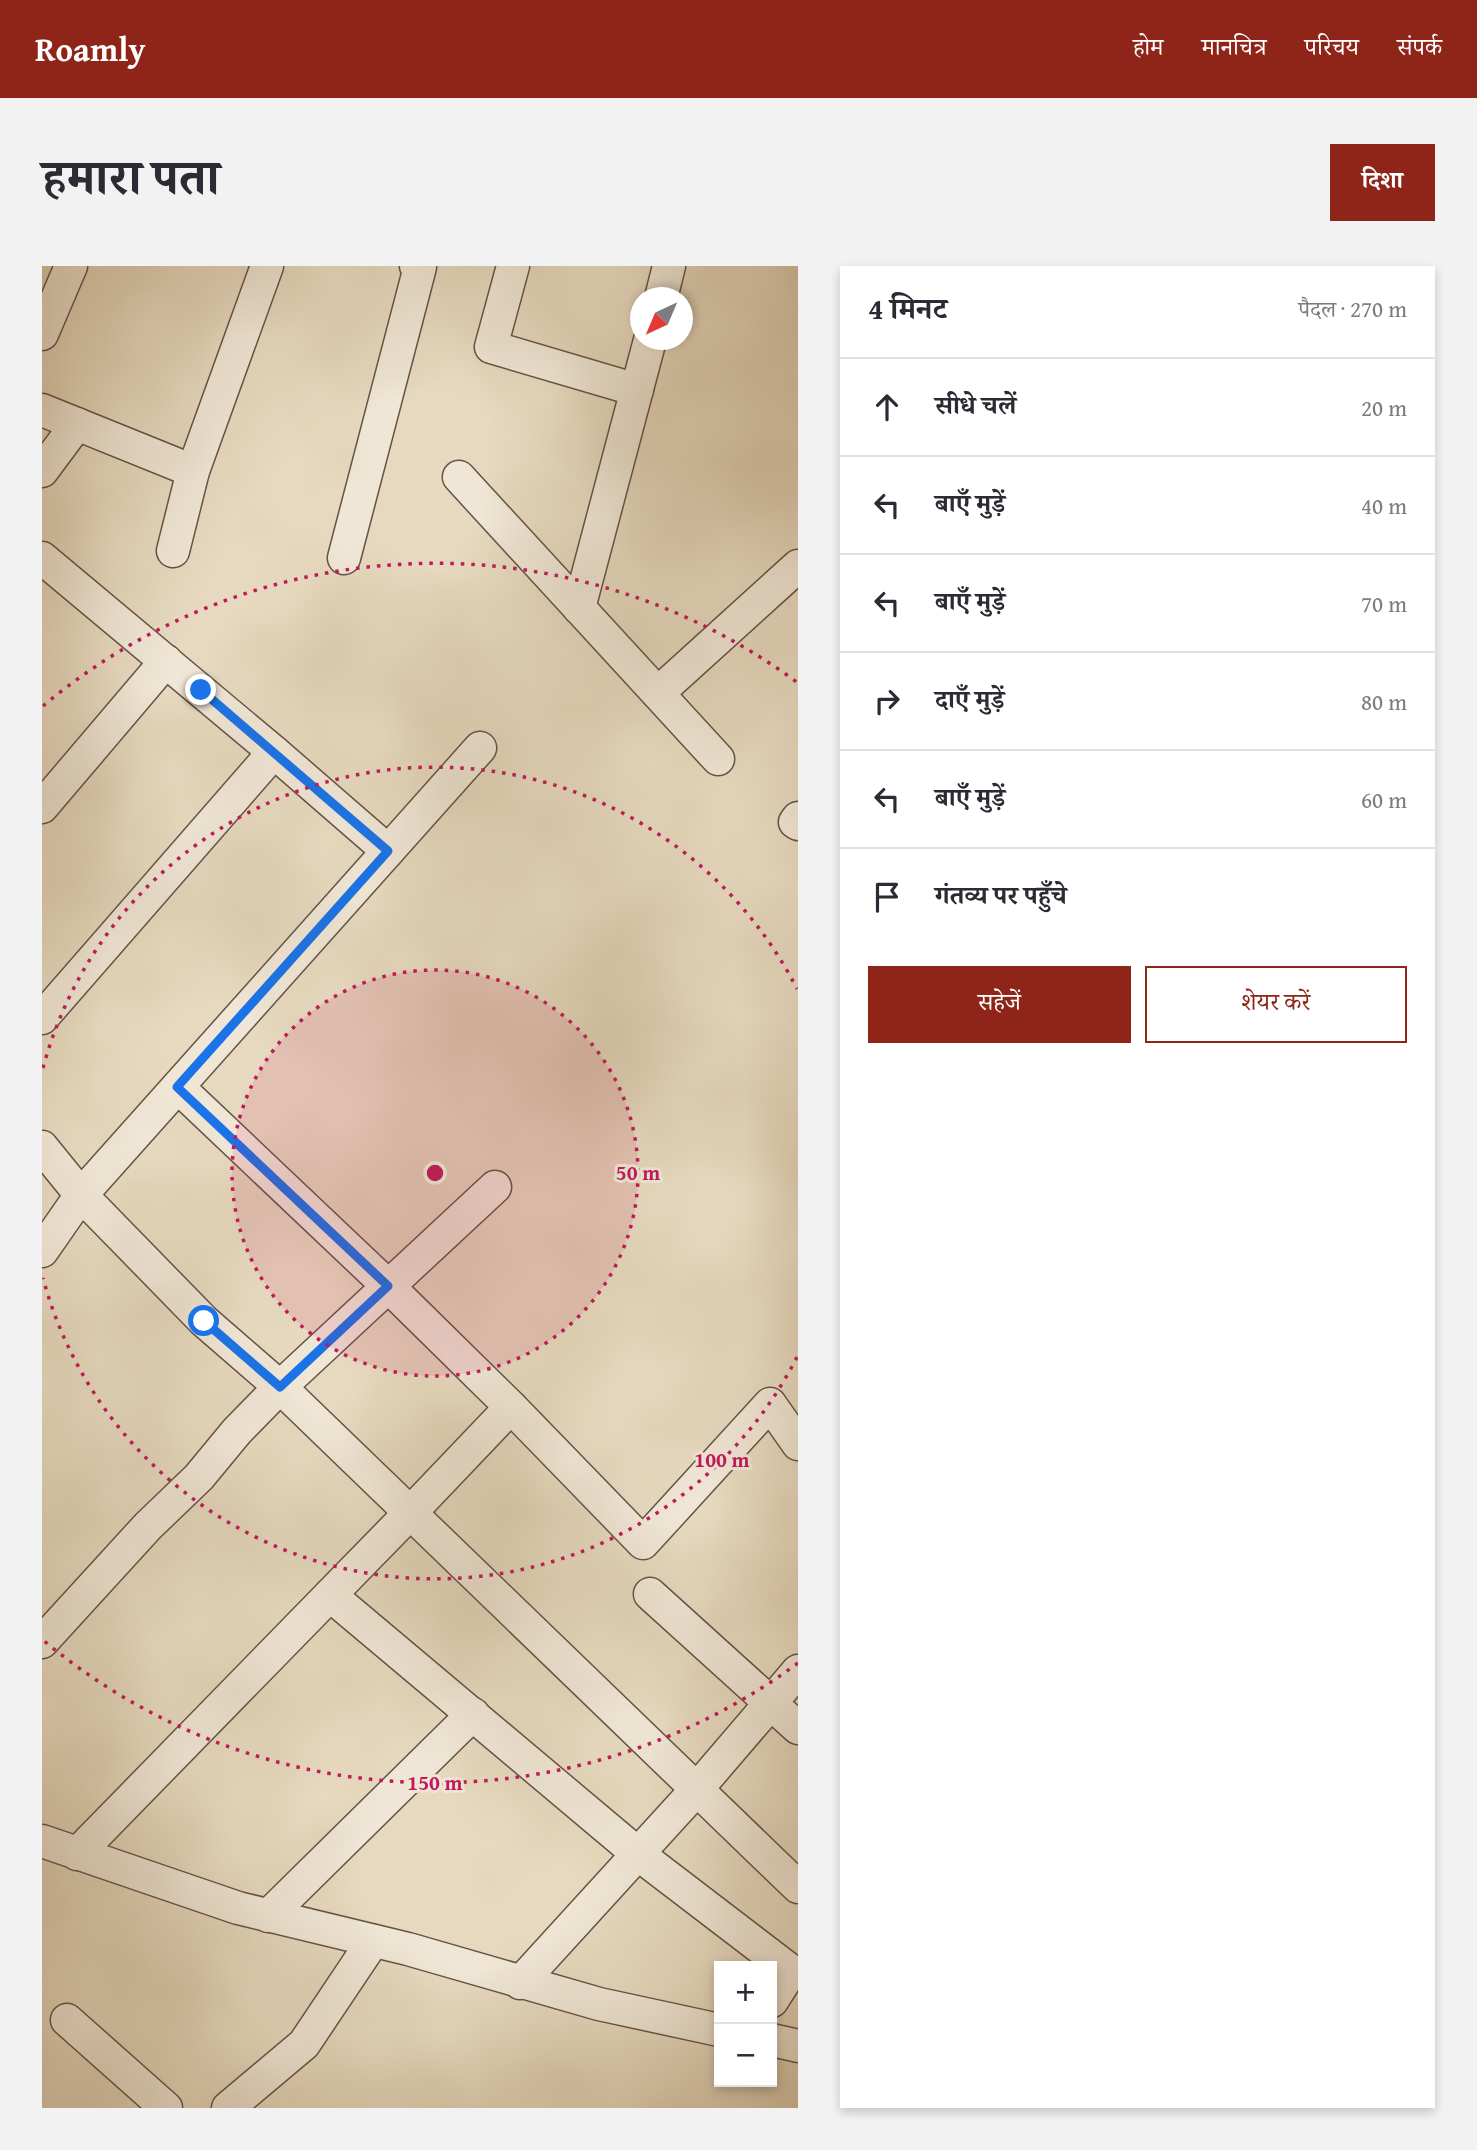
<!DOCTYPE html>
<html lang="hi">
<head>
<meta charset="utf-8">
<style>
	body { margin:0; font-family:"Gentium Book Plus","Noto Serif Devanagari",serif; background:#f2f2f3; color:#2b2b33 }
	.controls { position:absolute; right:21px; bottom:21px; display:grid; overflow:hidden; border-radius:0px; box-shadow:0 4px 10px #0003 }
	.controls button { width:63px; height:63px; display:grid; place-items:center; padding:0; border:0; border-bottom:2px solid #e1e1e2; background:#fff; color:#2b2b33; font:35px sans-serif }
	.compass { position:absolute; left:588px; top:21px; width:63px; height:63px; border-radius:50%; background:#fff; box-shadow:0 4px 10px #0003; rotate:224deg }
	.stop { position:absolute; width:21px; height:21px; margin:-16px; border:5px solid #1a73e8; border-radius:50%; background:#fff }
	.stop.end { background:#1a73e8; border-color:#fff; box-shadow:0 2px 7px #0008 }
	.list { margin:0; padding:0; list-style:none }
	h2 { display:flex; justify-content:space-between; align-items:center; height:91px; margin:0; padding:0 28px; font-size:30px }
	h2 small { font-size:23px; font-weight:400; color:#7c7c81 }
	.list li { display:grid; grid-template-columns:46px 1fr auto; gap:21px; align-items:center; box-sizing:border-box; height:98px; padding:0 28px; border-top:2px solid #e1e1e2 }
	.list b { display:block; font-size:26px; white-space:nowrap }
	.list em { font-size:23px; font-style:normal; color:#7c7c81 }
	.actions { display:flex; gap:14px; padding:21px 28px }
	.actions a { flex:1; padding:16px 0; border:2px solid #8f2418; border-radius:0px; text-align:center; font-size:24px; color:#8f2418 }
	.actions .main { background:#8f2418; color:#fff }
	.icon { flex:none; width:38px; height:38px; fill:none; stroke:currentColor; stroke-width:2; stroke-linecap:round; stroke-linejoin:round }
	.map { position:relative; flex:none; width:756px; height:1842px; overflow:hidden; border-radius:0px }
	header { display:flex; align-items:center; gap:42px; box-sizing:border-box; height:98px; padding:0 35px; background:#8f2418; color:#fff }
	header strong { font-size:33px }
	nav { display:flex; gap:38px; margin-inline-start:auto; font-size:24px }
	.intro { display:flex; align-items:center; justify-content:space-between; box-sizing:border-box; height:168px; padding:0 42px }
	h1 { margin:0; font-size:49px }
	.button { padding:18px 32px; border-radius:0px; background:#8f2418; color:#fff; font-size:24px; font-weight:700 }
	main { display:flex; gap:42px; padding:0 42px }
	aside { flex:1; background:#fff; border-radius:0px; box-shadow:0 4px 10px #0003 }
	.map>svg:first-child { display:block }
</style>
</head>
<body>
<header>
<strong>Roamly</strong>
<nav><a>होम</a><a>मानचित्र</a><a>परिचय</a><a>संपर्क</a></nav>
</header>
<div class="intro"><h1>हमारा पता</h1><a class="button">दिशा</a></div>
<main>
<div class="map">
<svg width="756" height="1842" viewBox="0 0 756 1842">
	<rect width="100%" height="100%" fill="#e6d9bf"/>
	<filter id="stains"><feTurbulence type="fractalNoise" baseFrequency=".00286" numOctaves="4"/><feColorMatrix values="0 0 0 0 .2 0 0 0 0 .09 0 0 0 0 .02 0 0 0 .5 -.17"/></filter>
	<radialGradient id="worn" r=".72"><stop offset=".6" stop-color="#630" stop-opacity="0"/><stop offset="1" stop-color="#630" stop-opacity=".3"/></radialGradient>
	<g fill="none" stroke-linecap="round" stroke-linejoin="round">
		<defs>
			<g id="minor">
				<polyline points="471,0 449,81 595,124"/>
				<polyline points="619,32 627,0"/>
				<polyline points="0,68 29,0"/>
				<polyline points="0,144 151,205"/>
				<polyline points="0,205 35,158"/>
				<polyline points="417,211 676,493"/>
				<polyline points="131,285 151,205 225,0"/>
				<polyline points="0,292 232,486 346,585"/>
				<polyline points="302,292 378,1 374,0"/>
				<polyline points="537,342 608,74"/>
				<polyline points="616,427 756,300"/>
				<polyline points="0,541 124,395"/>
				<polyline points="756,552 753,556 756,558"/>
				<polyline points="0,752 232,486"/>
				<polyline points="136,821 346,1020 469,1141 601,1277 728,1138 756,1178"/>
				<polyline points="0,881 39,929 162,1055 238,1121 195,1165 157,1211 106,1260 0,1376"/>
				<polyline points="453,921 238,1121 756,1621"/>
				<polyline points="0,985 39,929 438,482"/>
				<polyline points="608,1328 756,1462"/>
				<polyline points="288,1329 596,1588 749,1705 730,1735"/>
				<polyline points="0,1575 196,1642 366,1683 557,1738 677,1764"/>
				<polyline points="35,1588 368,1247 469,1141"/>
				<polyline points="226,1650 431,1448"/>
				<polyline points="478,1717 655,1523 756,1405"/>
				<polyline points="25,1754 124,1842"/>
				<polyline points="730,1774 756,1780"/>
				<polyline points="186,1842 262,1778 331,1675"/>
			</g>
		</defs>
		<!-- minor casing -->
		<use href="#minor" stroke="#655346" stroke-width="35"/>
		<!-- minor -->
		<use href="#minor" stroke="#efe6d5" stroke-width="32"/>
	</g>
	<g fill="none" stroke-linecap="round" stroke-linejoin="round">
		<!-- route -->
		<polyline stroke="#1a73e8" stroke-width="9" points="159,424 346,585 135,821 346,1020 238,1121 162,1055"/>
	</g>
	<!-- distance rings -->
	<circle cx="393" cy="907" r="203" fill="#c2185b" fill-opacity=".12"/>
	<g fill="none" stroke="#c2185b" stroke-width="3.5" stroke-dasharray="3.5 7">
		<circle cx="393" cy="907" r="203"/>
		<path d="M755 1091A406 406 0 0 1 1 1012M1 802A406 406 0 0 1 755 723"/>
		<path d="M756 1397A610 610 0 0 1 1 1374M1 440A610 610 0 0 1 756 417"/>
	</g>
	<circle cx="393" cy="907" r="10" fill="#c2185b" stroke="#efe6d5" stroke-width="3.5"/>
	<g font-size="21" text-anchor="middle" font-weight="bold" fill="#c2185b" stroke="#efe6d5" stroke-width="6" stroke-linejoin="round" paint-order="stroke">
		<text x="596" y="914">50 m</text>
		<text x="680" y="1201">100 m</text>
		<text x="393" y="1524">150 m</text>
	</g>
	<rect width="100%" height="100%" filter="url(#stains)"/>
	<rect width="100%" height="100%" fill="url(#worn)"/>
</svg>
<div class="controls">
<button>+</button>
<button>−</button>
</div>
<svg class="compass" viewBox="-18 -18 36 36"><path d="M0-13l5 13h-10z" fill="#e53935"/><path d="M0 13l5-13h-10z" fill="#7c7c81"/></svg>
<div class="stop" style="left:162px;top:1055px"></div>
<div class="stop end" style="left:159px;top:424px"></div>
</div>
<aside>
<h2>4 मिनट<small>पैदल · 270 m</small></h2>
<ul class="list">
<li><svg class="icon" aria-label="ahead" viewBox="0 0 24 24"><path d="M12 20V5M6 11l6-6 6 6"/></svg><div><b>सीधे चलें</b></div><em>20 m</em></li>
<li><svg class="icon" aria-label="left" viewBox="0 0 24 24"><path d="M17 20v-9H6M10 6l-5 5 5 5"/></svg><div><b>बाएँ मुड़ें</b></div><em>40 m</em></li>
<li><svg class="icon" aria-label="left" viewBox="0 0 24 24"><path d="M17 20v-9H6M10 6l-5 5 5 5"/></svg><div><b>बाएँ मुड़ें</b></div><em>70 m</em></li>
<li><svg class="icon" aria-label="right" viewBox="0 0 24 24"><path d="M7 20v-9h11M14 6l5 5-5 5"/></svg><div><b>दाएँ मुड़ें</b></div><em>80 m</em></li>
<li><svg class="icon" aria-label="left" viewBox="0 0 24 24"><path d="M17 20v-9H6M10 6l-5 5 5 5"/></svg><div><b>बाएँ मुड़ें</b></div><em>60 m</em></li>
<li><svg class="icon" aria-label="arrive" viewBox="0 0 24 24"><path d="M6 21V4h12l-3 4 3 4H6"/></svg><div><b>गंतव्य पर पहुँचे</b></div></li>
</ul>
<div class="actions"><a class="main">सहेजें</a><a>शेयर करें</a></div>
</aside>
</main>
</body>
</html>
